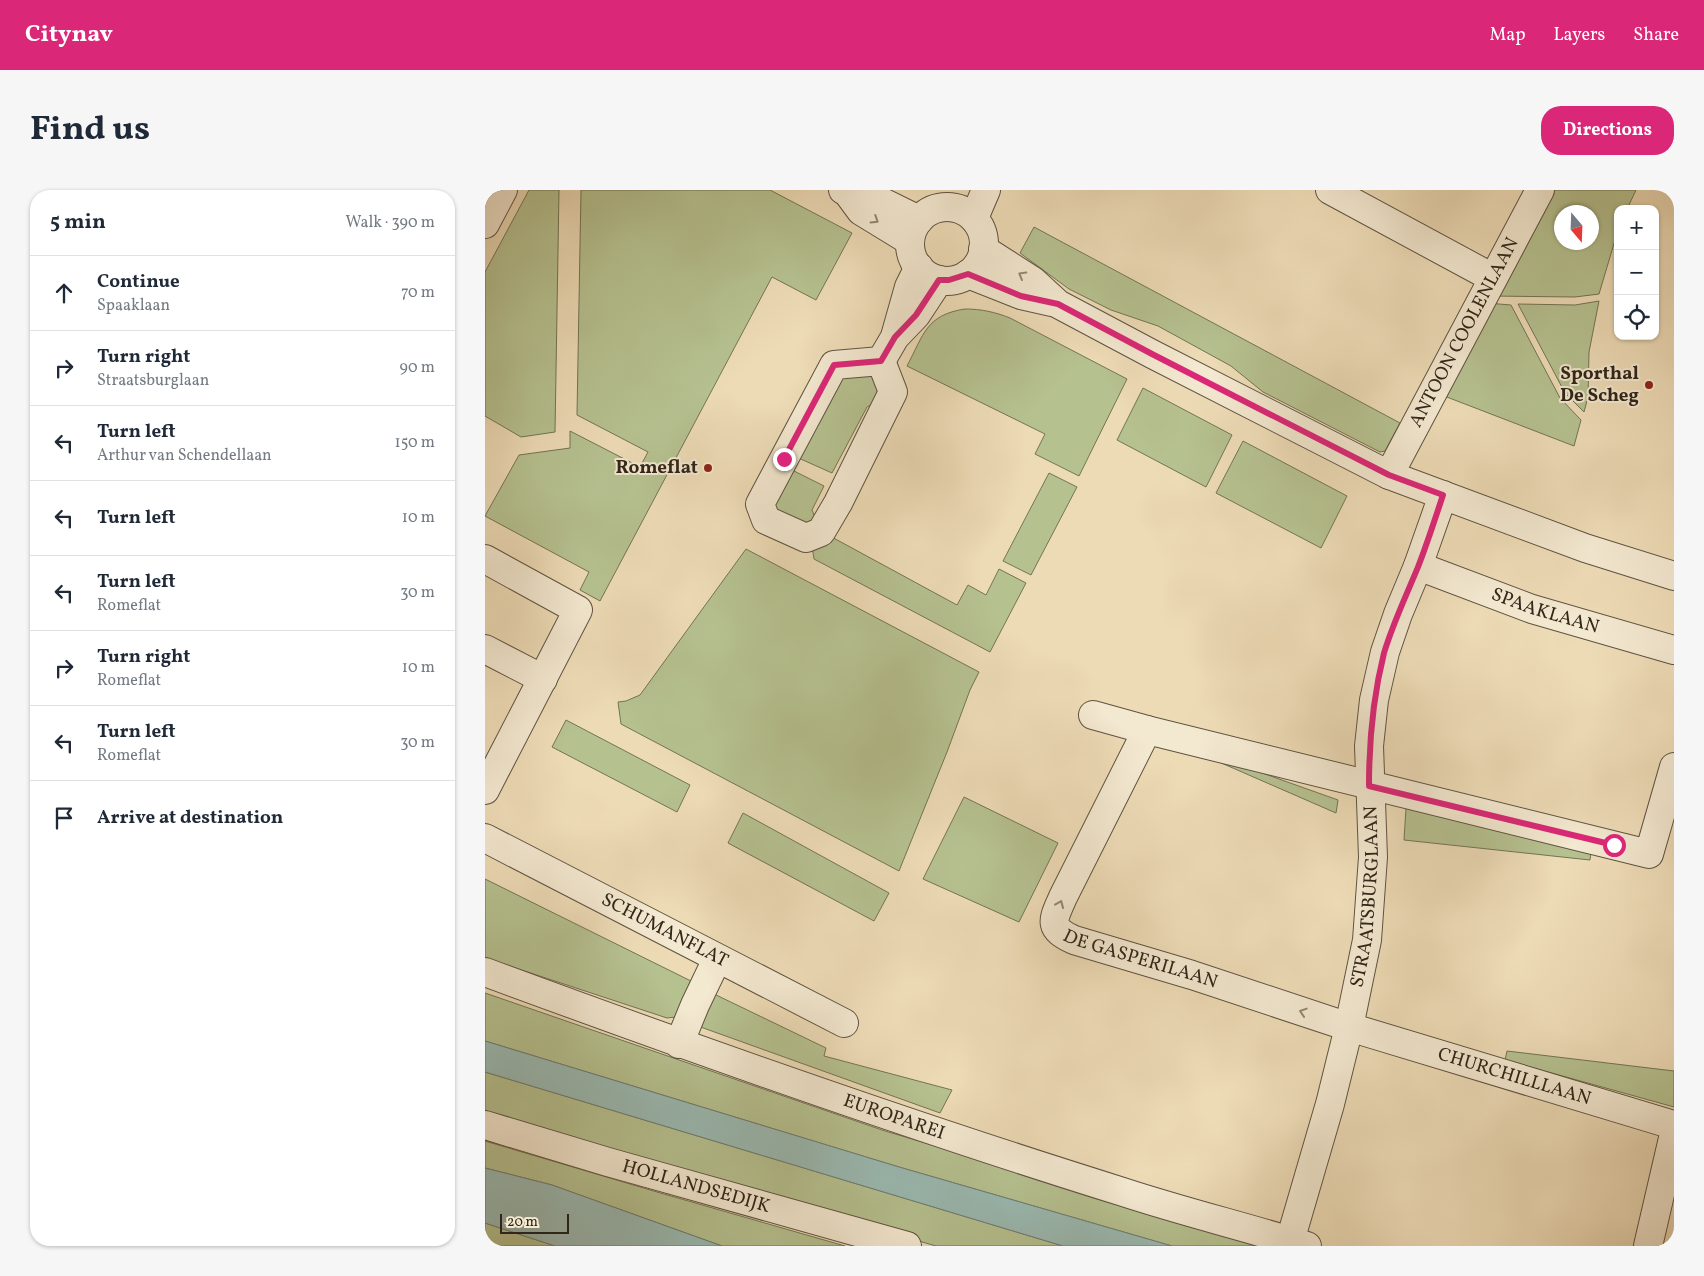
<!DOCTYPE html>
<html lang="en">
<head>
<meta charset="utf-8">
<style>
	body { margin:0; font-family:Vollkorn,serif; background:#f6f6f7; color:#1f2937 }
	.controls { position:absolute; right:15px; top:15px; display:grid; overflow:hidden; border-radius:10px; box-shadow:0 1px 4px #0004 }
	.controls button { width:45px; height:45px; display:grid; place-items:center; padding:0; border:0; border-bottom:1px solid #e0e1e3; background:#fff; color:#1f2937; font:25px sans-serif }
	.compass { position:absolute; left:1069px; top:15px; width:45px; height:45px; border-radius:50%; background:#fff; box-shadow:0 1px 4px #0004; rotate:161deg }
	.scale { position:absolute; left:15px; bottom:12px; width:69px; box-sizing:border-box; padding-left:5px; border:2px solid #302619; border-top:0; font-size:14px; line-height:18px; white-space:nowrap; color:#302619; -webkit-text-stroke:4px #f3e8d0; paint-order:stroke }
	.stop { position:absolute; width:15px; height:15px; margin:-11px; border:4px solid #db2777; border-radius:50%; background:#fff }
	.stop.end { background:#db2777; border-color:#fff; box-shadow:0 1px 5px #0008 }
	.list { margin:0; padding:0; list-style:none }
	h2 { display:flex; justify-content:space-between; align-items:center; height:65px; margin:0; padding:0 20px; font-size:21px }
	h2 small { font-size:16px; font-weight:400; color:#747a83 }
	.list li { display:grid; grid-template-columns:32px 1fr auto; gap:15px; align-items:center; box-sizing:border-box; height:75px; padding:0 20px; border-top:1px solid #e0e1e3 }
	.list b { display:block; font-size:19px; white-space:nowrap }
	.list p { margin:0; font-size:16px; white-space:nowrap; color:#747a83 }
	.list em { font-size:16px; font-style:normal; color:#747a83 }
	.icon { flex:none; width:28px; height:28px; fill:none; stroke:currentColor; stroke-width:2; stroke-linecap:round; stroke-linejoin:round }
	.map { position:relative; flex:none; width:1189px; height:1056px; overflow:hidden; border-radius:20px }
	header { display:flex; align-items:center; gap:30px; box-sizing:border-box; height:70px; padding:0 25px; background:#db2777; color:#fff }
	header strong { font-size:24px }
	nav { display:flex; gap:28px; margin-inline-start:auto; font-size:18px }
	.intro { display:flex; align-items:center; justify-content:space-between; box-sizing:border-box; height:120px; padding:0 30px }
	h1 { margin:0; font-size:35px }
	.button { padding:12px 22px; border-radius:20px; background:#db2777; color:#fff; font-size:18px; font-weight:700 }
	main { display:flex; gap:30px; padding:0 30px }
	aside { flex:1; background:#fff; border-radius:20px; box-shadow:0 1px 4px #0004 }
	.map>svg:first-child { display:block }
</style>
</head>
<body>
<header>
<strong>Citynav</strong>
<nav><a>Map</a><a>Layers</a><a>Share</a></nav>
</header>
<div class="intro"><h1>Find us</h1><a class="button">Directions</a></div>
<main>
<aside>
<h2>5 min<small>Walk · 390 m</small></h2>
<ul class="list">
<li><svg class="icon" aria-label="ahead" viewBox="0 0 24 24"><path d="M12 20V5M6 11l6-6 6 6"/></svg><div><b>Continue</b><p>Spaaklaan</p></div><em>70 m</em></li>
<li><svg class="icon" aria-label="right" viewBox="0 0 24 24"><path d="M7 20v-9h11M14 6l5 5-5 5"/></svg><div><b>Turn right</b><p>Straatsburglaan</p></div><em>90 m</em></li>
<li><svg class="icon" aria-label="left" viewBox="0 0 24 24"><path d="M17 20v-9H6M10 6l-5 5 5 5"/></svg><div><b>Turn left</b><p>Arthur van Schendellaan</p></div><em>150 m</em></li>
<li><svg class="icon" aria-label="left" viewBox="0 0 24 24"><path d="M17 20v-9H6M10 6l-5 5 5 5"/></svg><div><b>Turn left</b></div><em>10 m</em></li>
<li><svg class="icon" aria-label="left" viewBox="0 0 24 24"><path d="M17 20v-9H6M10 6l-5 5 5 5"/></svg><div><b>Turn left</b><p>Romeflat</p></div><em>30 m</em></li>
<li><svg class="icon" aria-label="right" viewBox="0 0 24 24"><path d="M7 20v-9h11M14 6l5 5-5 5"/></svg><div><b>Turn right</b><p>Romeflat</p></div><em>10 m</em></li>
<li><svg class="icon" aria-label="left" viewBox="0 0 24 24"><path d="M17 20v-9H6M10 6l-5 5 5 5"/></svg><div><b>Turn left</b><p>Romeflat</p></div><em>30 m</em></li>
<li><svg class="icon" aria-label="arrive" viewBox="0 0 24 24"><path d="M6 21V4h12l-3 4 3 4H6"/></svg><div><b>Arrive at destination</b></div></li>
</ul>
</aside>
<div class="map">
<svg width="1189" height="1056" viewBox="0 0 1189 1056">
	<rect width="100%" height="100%" fill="#eddbb6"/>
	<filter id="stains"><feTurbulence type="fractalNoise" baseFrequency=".004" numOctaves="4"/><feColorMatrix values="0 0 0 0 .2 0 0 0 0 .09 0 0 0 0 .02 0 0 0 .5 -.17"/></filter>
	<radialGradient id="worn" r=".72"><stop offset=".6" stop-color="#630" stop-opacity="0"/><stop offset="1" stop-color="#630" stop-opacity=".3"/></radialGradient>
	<!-- green -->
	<g fill="#b6c190" stroke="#737454" fill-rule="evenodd">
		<polygon points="44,0 74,0 70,242 36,247 0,226 0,82"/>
		<polygon points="96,0 285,0 367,43 331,110 287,87 115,411 95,400 104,382 0,326 34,265 85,258 85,241 155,277 163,262 92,225"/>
		<path d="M 1063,0 L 1151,0 L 1142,19 L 1133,19 L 1133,40 L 1114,104 L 1090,107 L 1005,106 ZM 1076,22 L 1106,22 L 1106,52 L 1076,52 Z"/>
		<polygon points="549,37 915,233 900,261 895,262 778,202 746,176 673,136 626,120 584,99 535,63"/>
		<polygon points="1114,111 1104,162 1103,207 1099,222 1080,203 1033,114 1090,115"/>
		<polygon points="1002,113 1026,115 1075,208 1096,230 1089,256 954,204"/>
		<path d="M 480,119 C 496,119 510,122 525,128 L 642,189 L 594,286 L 550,264 L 560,244 L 422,176 C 439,144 441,125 480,119 Z"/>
		<polygon points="390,179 399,202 394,211 382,217 347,283 309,266 353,182"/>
		<polygon points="658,198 747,245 721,297 632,250"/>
		<polygon points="758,251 862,306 836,358 731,303"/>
		<polygon points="303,278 339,296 327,320 332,332 329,337 288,324 284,314"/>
		<polygon points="564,283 592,297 546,385 518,371"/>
		<polygon points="343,345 472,415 483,395 501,405 514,379 541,393 505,462 329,369 327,356"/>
		<polygon points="261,359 494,482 485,500 462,562 414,681 136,534 133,512 141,511 155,505"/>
		<polygon points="81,530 205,595 192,622 67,557"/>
		<polygon points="735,568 853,610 851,623 734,572"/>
		<polygon points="479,607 573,653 534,732 438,689"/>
		<polygon points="921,618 1106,662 1105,670 919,650"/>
		<polygon points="258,623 404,703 389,731 243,653"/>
		<polygon points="0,689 208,792 191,827 182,828 0,768"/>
		<polygon points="0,803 400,941 789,1056 687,1056 414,977 0,851"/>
		<polygon points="227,803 341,858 339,866 467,900 455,923 210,835"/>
		<polygon points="1022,861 1189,881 1189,917 1020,870"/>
		<polygon points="0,882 578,1056 451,1056 0,925"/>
		<polygon points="0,951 172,1002 360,1056 237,1056 67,995 0,978"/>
		<polygon points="0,1033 70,1056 0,1056"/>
	</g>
	<!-- water -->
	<g fill="#9abab2" stroke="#707f75">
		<polygon points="0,851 414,977 687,1056 578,1056 0,882"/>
		<polygon points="0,978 67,995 237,1056 70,1056 0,1033"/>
	</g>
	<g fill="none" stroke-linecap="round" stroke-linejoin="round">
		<defs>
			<g id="minor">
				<polyline points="358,0 362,2 376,21 425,51"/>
				<polyline points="845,0 1008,88"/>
				<polyline points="368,3 383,5 434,30"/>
				<circle cx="462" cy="54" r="37"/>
				<polyline points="489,28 501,0"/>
				<polyline points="0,34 18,0"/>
				<polyline points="498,59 548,91 573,114 667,164 904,285 1100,358 1189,386"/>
				<polyline points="483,84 536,105 567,112"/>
				<polyline points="411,143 424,97 434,77"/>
				<polygon points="396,171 408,202 353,313 336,342 321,348 281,330 275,314 349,175"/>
				<polyline points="396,171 410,147 431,125 454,90"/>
				<path id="s1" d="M 904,285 L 1055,0"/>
				<polyline points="0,369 93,420 0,600"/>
				<path id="s2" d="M 933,376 L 1047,419 L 1189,460"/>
				<polyline points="0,459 58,489"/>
				<polyline points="608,525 662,540"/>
				<path id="s3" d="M 1189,577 L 1164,664 L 662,540 L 578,707 C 568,730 562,738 589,750 L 707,785 L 864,837 L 1185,934 L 1189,941"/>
				<path id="s4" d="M 0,648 L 359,833"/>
				<path id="s5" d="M 0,782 C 211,860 423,935 638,1002 C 699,1022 761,1037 822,1056"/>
				<polyline points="194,854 210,815 232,769"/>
				<path id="s6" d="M 0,935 L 123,972 L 422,1056"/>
				<path id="s7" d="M 805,1051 L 845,914 L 864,837 L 882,750 L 888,667 L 884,556 L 889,510 L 900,462 L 913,424 L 933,376 L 958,305"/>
				<polyline points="1163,1056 1189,944"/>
			</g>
		</defs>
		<!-- minor casing -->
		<use href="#minor" stroke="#5f5340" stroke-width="30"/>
		<!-- minor -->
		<use href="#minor" stroke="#f3e8d0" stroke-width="28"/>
	</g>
	<!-- one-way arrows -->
	<defs><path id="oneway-chevron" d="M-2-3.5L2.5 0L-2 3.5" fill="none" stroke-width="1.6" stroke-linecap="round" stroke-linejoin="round" transform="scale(1.25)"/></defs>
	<g stroke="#928774">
		<use href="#oneway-chevron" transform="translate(390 30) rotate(32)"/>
		<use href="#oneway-chevron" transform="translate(537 85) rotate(-150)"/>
		<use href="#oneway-chevron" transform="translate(575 714) rotate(-67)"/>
		<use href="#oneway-chevron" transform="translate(818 822) rotate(-162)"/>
	</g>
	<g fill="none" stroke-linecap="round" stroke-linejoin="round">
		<!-- route -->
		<path stroke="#db2777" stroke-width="6" d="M 299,269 L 349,175 L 396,171 L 410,147 L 431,125 L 454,90 L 464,90 L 483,84 L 536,106 L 573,114 L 667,164 L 904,285 L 958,305 C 950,329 942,354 933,377 C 921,406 908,433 899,463 C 888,507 884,551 884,596 L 1129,655"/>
	</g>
	<!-- markers -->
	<g fill="#8f2418" stroke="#f3e8d0" stroke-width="2">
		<circle cx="1164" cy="195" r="5"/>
		<circle cx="223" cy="278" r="5"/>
	</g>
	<g text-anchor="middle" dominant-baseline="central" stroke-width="4" stroke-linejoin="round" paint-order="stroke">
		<!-- street labels -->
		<g font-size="19" fill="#302619" stroke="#f3e8d0">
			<text stroke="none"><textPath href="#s1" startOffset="161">ANTOON COOLENLAAN</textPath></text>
			<text stroke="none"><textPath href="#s2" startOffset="135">SPAAKLAAN</textPath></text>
			<text stroke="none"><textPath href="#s7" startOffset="354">STRAATSBURGLAAN</textPath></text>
			<text stroke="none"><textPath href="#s4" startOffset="202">SCHUMANFLAT</textPath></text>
			<text stroke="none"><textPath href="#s3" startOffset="918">DE GASPERILAAN</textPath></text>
			<text stroke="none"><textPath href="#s3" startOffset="1310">CHURCHILLLAAN</textPath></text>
			<text stroke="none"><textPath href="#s5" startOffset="434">EUROPAREI</textPath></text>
			<text stroke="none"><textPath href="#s6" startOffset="220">HOLLANDSEDIJK</textPath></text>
		</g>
		<!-- poi labels -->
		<g font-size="19" font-weight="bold" fill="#302619" stroke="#f3e8d0" text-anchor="end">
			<text x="1154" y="184">Sporthal<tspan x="1154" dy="22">De Scheg</tspan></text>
			<text x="213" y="278">Romeflat</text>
		</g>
	</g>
	<rect width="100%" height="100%" filter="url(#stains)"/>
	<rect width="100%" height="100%" fill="url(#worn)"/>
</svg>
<div class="controls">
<button>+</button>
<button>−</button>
<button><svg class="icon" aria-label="locate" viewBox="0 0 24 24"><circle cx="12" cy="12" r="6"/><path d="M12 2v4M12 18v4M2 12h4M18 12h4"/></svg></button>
</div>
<svg class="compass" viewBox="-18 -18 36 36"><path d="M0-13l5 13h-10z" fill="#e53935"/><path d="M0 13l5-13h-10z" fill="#747a83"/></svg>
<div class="scale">20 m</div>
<div class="stop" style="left:1129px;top:655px"></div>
<div class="stop end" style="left:299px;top:269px"></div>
</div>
</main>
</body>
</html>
